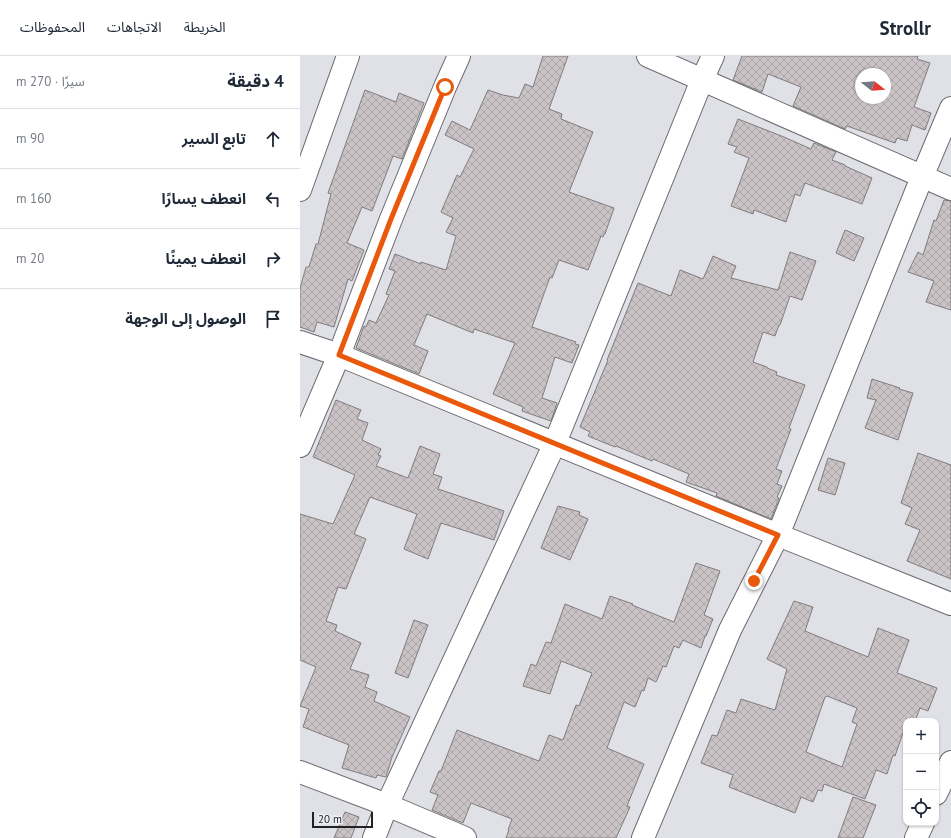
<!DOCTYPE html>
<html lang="ar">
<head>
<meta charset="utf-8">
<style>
	body { margin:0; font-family:"PT Sans","Noto Sans Arabic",sans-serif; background:#f2f2f3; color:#1f2937; direction:rtl }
	.controls { position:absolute; right:12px; bottom:12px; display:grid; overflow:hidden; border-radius:8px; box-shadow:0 1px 3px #0004 }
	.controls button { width:36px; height:36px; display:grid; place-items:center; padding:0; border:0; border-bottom:1px solid #e0e1e3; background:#fff; color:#1f2937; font:20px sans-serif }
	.compass { position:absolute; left:555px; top:12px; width:36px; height:36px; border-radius:50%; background:#fff; box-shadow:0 1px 3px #0004; rotate:107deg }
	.scale { position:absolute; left:12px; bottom:10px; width:61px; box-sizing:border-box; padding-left:4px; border:2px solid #212224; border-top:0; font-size:11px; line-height:14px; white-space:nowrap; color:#212224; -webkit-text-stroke:3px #edeef4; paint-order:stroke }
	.stop { position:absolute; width:12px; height:12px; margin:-9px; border:3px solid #ea580c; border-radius:50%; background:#fff }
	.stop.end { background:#ea580c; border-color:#fff; box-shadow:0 1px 4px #0008 }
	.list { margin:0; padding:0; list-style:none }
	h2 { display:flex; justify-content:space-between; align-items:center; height:52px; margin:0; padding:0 16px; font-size:17px }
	h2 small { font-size:13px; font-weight:400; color:#747a83 }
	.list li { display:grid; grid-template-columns:26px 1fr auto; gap:12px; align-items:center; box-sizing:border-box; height:60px; padding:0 16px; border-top:1px solid #e0e1e3 }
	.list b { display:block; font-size:15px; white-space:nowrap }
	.list em { font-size:13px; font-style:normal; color:#747a83 }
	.icon { flex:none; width:22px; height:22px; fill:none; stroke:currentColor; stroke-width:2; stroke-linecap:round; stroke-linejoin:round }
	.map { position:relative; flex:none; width:651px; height:782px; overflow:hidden; direction:ltr }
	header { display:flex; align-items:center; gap:24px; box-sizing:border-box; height:56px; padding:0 20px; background:#fff; border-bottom:1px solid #e0e1e3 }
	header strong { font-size:19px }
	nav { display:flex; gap:22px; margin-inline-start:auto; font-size:14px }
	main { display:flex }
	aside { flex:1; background:#fff }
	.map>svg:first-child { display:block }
</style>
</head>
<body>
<header>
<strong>Strollr</strong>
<nav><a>الخريطة</a><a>الاتجاهات</a><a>المحفوظات</a></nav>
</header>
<main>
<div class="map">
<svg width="651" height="782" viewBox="0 0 651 782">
	<defs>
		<pattern id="building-cross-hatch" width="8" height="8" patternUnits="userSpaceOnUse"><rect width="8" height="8" fill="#cac3c6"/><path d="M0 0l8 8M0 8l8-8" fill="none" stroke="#ada7aa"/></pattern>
	</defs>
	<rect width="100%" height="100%" fill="#e0e0e7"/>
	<!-- building -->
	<g fill="url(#building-cross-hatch)" stroke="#817b7e" fill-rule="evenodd">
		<polygon points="243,0 268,0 249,53 262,58 261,63 293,76 269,136 314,152 305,178 304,178 303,181 301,180 288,214 259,204 252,222 250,221 232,271 276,286 275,288 279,289 272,307 255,301 242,342 257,347 251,365 222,355 223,351 193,338 215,287 174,273 173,277 127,258 114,289 128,295 119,318 56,292 64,270 66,271 69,264 76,267 89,239 86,238 95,215 89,213 95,198 121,208 121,206 146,214 156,180 146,176 153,162 141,156 157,119 160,121 174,93 145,79 152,65 170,74 188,34 203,39 219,42 225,28 233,31"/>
		<path d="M 442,0 L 618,0 L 617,3 L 630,7 L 614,51 L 631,57 L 625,74 L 612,69 L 607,85 L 597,82 L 595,87 L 547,70 L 545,73 L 493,50 L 501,31 L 468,18 L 462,36 L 433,24 ZM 561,18 L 585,18 L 585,42 L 561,42 Z"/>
		<polygon points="65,34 96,46 99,37 124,47 102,103 93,100 72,155 62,151 47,187 64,194 52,225 48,223 34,271 17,266 14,276 0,271 0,232 6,211 9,211 16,188 18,188 31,138 28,137"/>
		<polygon points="438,63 484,81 511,93 514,87 536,96 532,104 545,109 545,110 572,122 562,148 505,127 500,140 495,138 486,166 454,154 453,158 431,150 449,102 434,96 437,91 428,88"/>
		<polygon points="644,144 651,145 651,254 626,246 634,225 608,216 618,196 623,199 634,164 636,165"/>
		<polygon points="545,174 564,182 554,205 536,197"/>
		<polygon points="490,196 516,205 502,244 490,240 480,269 479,269 475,280 463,276 453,306 467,311 467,312 477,316 476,319 505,329 489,372 491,373 476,413 482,415 477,428 482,430 477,441 479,442 471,463 416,440 417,437 386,426 389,418 353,403 352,405 316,390 315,391 288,380 290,376 280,371 308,304 307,304 338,227 371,240 380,214 403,223 413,200 436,210 431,222 478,234"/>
		<polygon points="572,323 600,332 599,333 613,337 598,384 565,372 576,344 567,342"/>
		<polygon points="36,344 61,354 57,363 68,367 62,384 81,393 78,399 81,400 76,410 108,422 120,390 140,398 133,418 142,421 138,433 204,455 194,484 141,467 128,503 104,493 117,458 70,441 54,478 66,483 46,533 38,531 26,565 37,569 35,575 61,587 50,613 69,619 65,631 77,636 74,645 110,661 92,701 86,721 77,719 76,722 42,712 49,689 3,671 9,653 0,650 16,611 0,604 0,458 33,468 55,419 13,401"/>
		<polygon points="618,397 651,409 651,523 607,505 620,474 605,468 612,452 601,447"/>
		<polygon points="528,402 545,407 535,439 518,434"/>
		<polygon points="258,450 280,456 279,459 288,463 270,504 241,492"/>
		<polygon points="396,507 420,515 404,559 413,563 406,580 405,580 401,592 383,584 379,592 374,590 366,611 363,610 356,626 348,622 344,635 342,634 335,651 324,646 307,692 344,708 327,750 330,751 316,782 206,782 209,774 208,774 212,763 171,747 163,767 132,754 138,739 130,736 139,715 141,715 157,674 239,705 249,679 263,684 276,649 279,650 292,617 261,605 250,638 223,630 231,608 236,610 246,586 251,587 265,548 302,563 310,540 333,548 332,549 374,566"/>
		<path d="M 494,545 L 513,551 L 505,575 L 568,601 L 578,572 L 609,584 L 597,617 L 637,632 L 628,655 L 620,652 L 615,665 L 606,665 L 606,668 L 595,700 L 593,699 L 587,718 L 576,714 L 565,743 L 524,728 L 522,735 L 518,734 L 513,746 L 501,741 L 495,757 L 429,731 L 433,719 L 401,707 L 412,679 L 417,680 L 427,654 L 436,657 L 441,643 L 475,654 L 487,613 L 467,603 ZM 527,640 L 557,652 L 552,666 L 557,668 L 542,711 L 506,696 L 525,641 Z"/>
		<polygon points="114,564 128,569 108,622 95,617"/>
		<polygon points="553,741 576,749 563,782 538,782"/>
		<polygon points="45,756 59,761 51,782 34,782"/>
	</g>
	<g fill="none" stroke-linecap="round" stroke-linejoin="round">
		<defs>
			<g id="minor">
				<polyline points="348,0 651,133"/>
				<polyline points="0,134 48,0"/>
				<polyline points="0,286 39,299 478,479 651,548"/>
				<polyline points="0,390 39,299 91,163 145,31 159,0"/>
				<polyline points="0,716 87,749 165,782"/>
				<polyline points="636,738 651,706"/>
				<polyline points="74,782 87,749 255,387 402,24 413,0"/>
				<polyline points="343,782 430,574 478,479 622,121 651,52"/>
				<polyline points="616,782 623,767"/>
			</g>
		</defs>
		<!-- minor casing -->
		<use href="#minor" stroke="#6a6a70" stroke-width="24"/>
		<!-- minor -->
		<use href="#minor" stroke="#fff" stroke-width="22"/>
	</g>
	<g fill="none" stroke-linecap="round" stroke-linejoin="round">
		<!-- route -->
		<polyline stroke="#ea580c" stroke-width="5" points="145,31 91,163 39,299 478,479 454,525"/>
	</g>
</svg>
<div class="controls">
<button>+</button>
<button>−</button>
<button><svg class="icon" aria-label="locate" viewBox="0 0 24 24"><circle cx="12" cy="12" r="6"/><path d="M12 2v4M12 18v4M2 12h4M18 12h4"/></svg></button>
</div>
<svg class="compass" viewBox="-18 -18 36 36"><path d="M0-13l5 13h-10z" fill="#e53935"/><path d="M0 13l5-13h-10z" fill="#747a83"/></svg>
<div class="scale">20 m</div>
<div class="stop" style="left:145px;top:31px"></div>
<div class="stop end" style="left:454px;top:525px"></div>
</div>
<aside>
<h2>4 دقيقة<small>سيرًا · 270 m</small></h2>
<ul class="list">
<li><svg class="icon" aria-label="ahead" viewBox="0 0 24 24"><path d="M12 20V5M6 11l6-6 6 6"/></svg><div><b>تابع السير</b></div><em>90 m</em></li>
<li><svg class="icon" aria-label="left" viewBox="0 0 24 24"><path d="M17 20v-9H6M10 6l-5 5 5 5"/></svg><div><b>انعطف يسارًا</b></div><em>160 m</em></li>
<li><svg class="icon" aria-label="right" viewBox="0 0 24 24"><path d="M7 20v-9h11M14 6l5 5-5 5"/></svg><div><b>انعطف يمينًا</b></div><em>20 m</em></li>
<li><svg class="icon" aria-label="arrive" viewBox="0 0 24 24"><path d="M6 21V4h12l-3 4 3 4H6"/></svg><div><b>الوصول إلى الوجهة</b></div></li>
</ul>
</aside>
</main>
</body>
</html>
